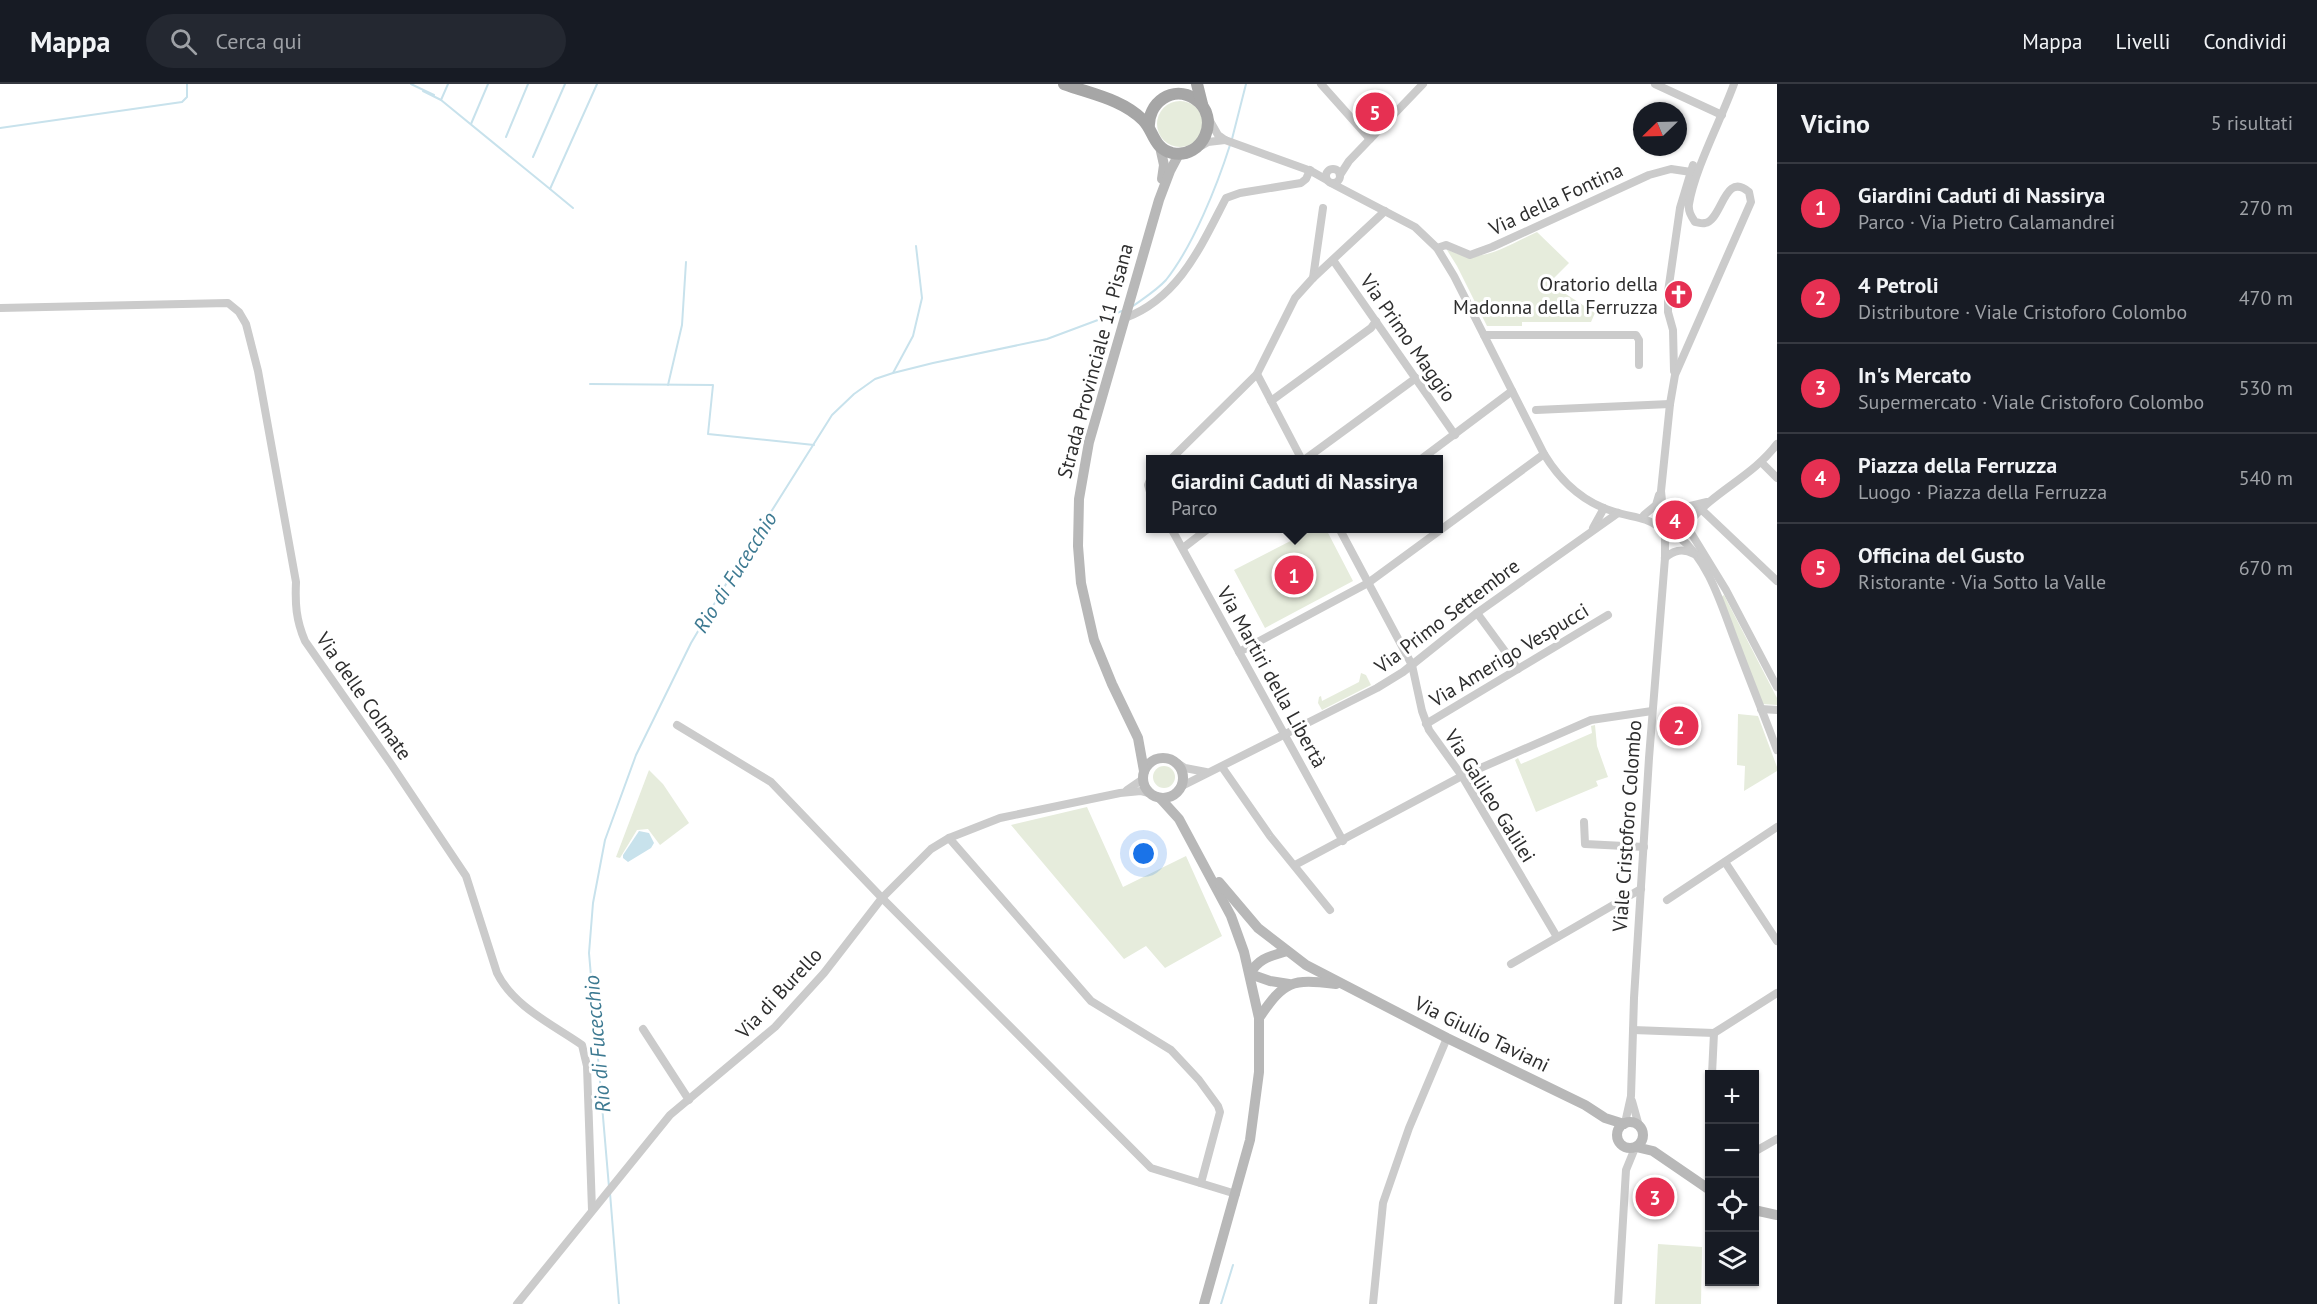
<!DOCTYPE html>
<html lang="it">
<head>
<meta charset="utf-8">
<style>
	body { margin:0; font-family:"PT Sans",sans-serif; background:#242831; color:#f1f3f6 }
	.controls { position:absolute; right:18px; bottom:18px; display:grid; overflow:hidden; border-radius:0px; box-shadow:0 2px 4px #0004 }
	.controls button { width:54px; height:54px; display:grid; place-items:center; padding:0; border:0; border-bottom:2px solid #363941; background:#171b24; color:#f1f3f6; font:30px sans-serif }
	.compass { position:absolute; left:1633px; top:18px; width:54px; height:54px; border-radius:50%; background:#171b24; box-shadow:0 2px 4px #0004; rotate:247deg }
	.you { position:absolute; left:1144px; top:770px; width:21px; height:21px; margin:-15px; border:4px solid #fff; border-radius:50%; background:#1a73e8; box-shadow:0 0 0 9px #1a73e833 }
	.badge { display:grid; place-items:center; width:39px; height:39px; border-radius:50%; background:#e63052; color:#fff; font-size:20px; font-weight:700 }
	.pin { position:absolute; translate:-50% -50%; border:3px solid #fff; box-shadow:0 2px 6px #0006 }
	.popup { position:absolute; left:1146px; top:371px; width:297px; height:78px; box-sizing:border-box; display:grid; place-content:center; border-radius:0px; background:#171b24; filter:drop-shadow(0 2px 4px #0005); font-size:20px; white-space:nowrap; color:#9ea1a6 }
	.popup b { font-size:22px; color:#f1f3f6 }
	.popup::after { content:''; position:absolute; left:50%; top:100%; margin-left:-12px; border:12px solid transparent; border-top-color:#171b24 }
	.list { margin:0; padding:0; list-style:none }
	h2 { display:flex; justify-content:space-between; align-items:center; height:78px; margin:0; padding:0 24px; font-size:26px }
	h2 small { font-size:20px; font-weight:400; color:#9ea1a6 }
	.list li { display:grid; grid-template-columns:39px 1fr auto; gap:18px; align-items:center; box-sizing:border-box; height:90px; padding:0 24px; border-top:2px solid #363941 }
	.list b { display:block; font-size:22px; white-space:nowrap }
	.list p { margin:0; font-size:20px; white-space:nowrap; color:#9ea1a6 }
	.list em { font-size:20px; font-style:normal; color:#9ea1a6 }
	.icon { flex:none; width:33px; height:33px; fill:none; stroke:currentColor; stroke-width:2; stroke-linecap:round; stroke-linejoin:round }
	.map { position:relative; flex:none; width:1777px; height:1220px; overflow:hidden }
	header { display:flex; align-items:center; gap:36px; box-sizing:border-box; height:84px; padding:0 30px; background:#171b24; border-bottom:2px solid #363941 }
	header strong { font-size:28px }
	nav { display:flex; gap:33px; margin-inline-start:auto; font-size:21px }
	.search { width:420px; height:54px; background:#242831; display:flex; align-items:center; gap:15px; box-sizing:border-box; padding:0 21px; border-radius:33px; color:#9ea1a6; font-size:22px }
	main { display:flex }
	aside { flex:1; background:#171b24 }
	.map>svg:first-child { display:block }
</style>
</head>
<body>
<header>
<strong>Mappa</strong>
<div class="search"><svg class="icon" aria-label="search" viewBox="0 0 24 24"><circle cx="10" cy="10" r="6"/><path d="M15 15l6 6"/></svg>Cerca qui</div>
<nav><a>Mappa</a><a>Livelli</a><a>Condividi</a></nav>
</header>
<main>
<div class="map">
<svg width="1777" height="1220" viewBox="0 0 1777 1220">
	<rect width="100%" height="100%" fill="#fff"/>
	<!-- green -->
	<g fill="#e6ecdc">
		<circle cx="1180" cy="40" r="23"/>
		<path d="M 1537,148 L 1569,179 L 1549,199 L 1595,229 L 1591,238 L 1522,238 L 1522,242 L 1487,242 L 1457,182 L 1447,166 C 1454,168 1462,172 1470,172 C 1492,173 1517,157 1537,148 Z"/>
		<polygon points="1307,445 1326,445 1353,497 1265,544 1234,486 1308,448"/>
		<polygon points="1724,511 1777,614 1777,621 1762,620 1721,513"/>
		<polygon points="1361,589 1366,591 1371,601 1322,626 1318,619 1319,613 1321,612 1322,617 1359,598"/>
		<polygon points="1738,630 1758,632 1777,683 1777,687 1744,707 1745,682 1737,681"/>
		<polygon points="1595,641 1597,662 1608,693 1596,697 1598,702 1536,728 1515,676 1518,674 1521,680 1592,649 1591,642"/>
		<circle cx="1164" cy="693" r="11"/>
		<polygon points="649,686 663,700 689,739 660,761 648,745 637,746 620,774 616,773"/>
		<polygon points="1087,723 1123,803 1186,772 1222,852 1165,884 1146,862 1124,875 1011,741"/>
		<polygon points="1658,1160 1702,1163 1701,1220 1655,1220"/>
	</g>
	<!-- water -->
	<polygon fill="#c8e2ec" points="639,747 649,749 654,759 651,764 628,778 623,774 623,771"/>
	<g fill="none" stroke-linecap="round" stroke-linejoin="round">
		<!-- stream -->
		<g stroke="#c8e2ec" stroke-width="2">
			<polyline points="411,0 434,11"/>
			<polyline points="423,7 441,16 550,105 597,0"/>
			<polyline points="441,16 448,0"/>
			<polyline points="471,40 488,0"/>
			<polyline points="0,44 182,18 187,13 187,0"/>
			<polyline points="506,53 528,0"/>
			<polyline points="1232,55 1246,0"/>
			<polyline points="533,73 565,0"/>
			<polyline points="550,105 573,124"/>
			<path d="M 1133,222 C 1144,214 1157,206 1166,196 C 1193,162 1217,102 1230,61"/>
			<polyline points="893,289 913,252 922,214 916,162"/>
			<polyline points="590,300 713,301 708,350 814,361"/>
			<polyline points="668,301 682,241 686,178"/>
			<polyline points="609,1103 589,869 593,819 605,756 636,671 691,559 735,485 832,331 854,310 875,295 893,289 933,279 1047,255 1122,227"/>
			<polyline points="610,1109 619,1220"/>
			<polyline points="1221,1220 1233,1181"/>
		</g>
		<!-- street -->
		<g stroke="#cbcbcb" stroke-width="8">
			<polyline points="1321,0 1370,55"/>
			<polyline points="1655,0 1722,31"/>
			<polyline points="1210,37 1218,51 1225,56 1311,87 1327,96"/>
			<polyline points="1201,62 1208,58 1225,56"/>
			<circle cx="1333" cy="92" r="7"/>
			<polyline points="1340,91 1349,77 1423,0"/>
			<path d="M 1331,99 L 1415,143 L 1437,164 L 1454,192 L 1544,370 C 1561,398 1584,419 1615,428 C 1630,433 1647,433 1659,443"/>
			<polyline points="1437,164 1446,161 1470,171 1492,163 1649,91 1671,85 1691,88"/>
			<polyline points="1333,176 1455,351"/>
			<polyline points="1313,194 1323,124"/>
			<path d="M 0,224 L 228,219 L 239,228 L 246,240 L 258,287 L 296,498 C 295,520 296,536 305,557 L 391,680 L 466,792 L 497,889 C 514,923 552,940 582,961 L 587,982 L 592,1126"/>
			<path d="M 1125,234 C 1179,214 1201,162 1226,114 L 1240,109 L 1301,99 L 1306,95 L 1310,86"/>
			<polyline points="1484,251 1636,251 1639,256 1639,281"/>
			<polyline points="1674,287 1673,246 1668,228 1668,208 1680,124 1693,81"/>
			<polyline points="1257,290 1302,376"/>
			<polyline points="1271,317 1371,244 1376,237"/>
			<polyline points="1536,326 1670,320"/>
			<polyline points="1170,376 1257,290 1295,214 1313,194 1385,127"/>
			<polyline points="1304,376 1416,294"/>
			<polyline points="1420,376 1512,307"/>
			<polyline points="1761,378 1777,394"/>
			<polyline points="1150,396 1148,401 1150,408"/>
			<circle cx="1674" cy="438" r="15"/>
			<polyline points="1682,424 1707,418"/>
			<polyline points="1701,425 1777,497"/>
			<path d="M 1663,427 L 1661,407 L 1670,320 L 1675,291 L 1751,118 L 1749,108 C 1724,86 1722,137 1705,139 C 1701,140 1698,138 1695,138 C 1691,132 1688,127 1689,120 C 1695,84 1721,36 1734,0"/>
			<polyline points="1644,431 1656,421 1659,411"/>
			<path d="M 1690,437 C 1715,407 1753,392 1777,360"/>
			<polyline points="1171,444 1343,757"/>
			<polyline points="1339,444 1412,581 1422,627 1429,646 1462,692 1557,853"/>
			<polyline points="1593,444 1604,424"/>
			<polyline points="1688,444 1726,506 1777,603"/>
			<path d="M 1679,453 C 1710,477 1723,527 1737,562 C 1750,597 1764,631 1777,666"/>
			<polyline points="1183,464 1209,444"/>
			<path d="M 1665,474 C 1674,466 1683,464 1694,470"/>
			<polyline points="1477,529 1518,585"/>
			<polyline points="1239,568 1368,499 1544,370"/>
			<polyline points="1761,625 1777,626"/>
			<polyline points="1426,640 1608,531"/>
			<polyline points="677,641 771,698 882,814 1151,1084 1236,1110"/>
			<polyline points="1174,677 1185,684 1206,688"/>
			<polyline points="1222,683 1270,752 1330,826"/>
			<polyline points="1182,702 1377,604 1403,588 1477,529 1618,429"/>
			<polyline points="1127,706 1143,695"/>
			<polyline points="1584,738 1585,760 1644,763"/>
			<polyline points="949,754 1091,917 1171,966 1199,996 1218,1022 1220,1028 1201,1099"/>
			<polyline points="1725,778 1777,857"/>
			<polyline points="1295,781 1462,692 1591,636 1652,627"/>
			<polyline points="1667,816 1777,743"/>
			<polyline points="1511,880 1641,805"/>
			<polyline points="643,945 689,1016"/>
			<polyline points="1633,946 1714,949 1777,909"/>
			<polyline points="1712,990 1714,949"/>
			<polyline points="1632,1017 1639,1042"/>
			<polyline points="1625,1039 1631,1012 1634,914 1649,674 1665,474 1665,450"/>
			<polyline points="1754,1068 1777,1055"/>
			<polyline points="517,1220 670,1031 775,943 824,889 882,814 931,765 949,754 1000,734 1120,709 1141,707 1149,709"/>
			<polyline points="1373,1220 1383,1119 1409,1044 1447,954"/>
			<polyline points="1618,1220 1626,1086 1635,1064"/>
		</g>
		<!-- secondary -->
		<g stroke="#b8b8b8" stroke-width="10">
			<polyline points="1160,63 1164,81 1162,95"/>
			<circle cx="1163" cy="694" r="20"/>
			<polyline points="1144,687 1138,654 1112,600 1094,556 1081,499 1078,462 1079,415 1089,358 1159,116 1170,87 1179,70"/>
			<polyline points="1160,714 1179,735 1231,832 1244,868 1259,934 1259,988 1250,1056 1204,1220"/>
			<polyline points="1219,798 1258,844 1306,881 1447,954 1585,1021 1605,1034 1624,1040"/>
			<path d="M 1250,890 C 1258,874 1271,872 1287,867"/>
			<polyline points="1250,890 1270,897 1289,900"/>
			<path d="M 1259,934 C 1285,896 1291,895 1336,900"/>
			<circle cx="1630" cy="1051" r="13"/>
			<polyline points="1636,1063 1653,1067 1710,1106"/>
			<polyline points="1754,1126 1777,1131"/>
		</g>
		<!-- primary -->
		<g stroke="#a6a6a6" stroke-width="12">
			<path d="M 1064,0 C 1091,10 1122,15 1143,36 C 1154,47 1153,64 1172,69 C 1203,76 1222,33 1195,15 C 1173,0 1147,19 1149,44"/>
			<polyline points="1197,0 1202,20"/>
		</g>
	</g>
	<!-- icons -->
	<defs>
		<symbol id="church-disc" viewBox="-11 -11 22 22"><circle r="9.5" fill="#e63052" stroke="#fff"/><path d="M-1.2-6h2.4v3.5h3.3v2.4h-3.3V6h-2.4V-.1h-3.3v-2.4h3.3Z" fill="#fff"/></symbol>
	</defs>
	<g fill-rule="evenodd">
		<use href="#church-disc" x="1662" y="194" width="33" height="33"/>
	</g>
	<g text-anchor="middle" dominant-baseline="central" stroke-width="6" stroke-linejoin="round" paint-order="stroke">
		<!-- street labels -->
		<g font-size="20" fill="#2e2e2e" stroke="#fff">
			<text transform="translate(1556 115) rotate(-25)">Via della Fontina</text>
			<text transform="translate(1408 254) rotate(55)">Via Primo Maggio</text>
			<text transform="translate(1095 277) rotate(-75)">Strada Provinciale 11 Pisana</text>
			<text transform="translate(1447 532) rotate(-37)">Via Primo Settembre</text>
			<text transform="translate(1509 571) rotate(-31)">Via Amerigo Vespucci</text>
			<text transform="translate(1272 593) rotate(61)">Via Martiri della Libertà</text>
			<text transform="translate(364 612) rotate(55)">Via delle Colmate</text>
			<text transform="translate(1490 712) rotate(58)">Via Galileo Galilei</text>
			<text transform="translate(1627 742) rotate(-86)">Viale Cristoforo Colombo</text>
			<text transform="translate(779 909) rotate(-47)">Via di Burello</text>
			<text transform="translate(1482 950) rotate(26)">Via Giulio Taviani</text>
		</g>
		<!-- poi labels -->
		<g font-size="20" fill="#2e2e2e" stroke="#fff" text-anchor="end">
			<text x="1658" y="200">Oratorio della<tspan x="1658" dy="23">Madonna della Ferruzza</tspan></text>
		</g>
		<!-- water labels -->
		<g font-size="21" font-style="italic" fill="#3c7991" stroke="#fff">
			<text transform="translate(735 488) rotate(-58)">Rio di Fucecchio</text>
			<text transform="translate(597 960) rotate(-95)">Rio di Fucecchio</text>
		</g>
	</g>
</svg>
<div class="controls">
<button>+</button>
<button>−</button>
<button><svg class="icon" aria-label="locate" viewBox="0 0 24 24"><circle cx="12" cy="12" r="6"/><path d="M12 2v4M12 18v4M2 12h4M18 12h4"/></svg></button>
<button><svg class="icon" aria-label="layers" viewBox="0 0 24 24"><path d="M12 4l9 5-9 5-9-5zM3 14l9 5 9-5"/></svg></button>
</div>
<svg class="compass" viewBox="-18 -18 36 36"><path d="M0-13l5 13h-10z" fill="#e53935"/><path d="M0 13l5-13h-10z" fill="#9ea1a6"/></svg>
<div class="you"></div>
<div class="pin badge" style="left:1294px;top:491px">1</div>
<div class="popup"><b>Giardini Caduti di Nassirya</b>Parco</div>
<div class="pin badge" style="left:1679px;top:642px">2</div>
<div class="pin badge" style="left:1655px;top:1113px">3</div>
<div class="pin badge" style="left:1675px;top:436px">4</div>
<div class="pin badge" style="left:1375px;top:28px">5</div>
</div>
<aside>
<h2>Vicino<small>5 risultati</small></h2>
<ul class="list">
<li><span class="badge">1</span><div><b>Giardini Caduti di Nassirya</b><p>Parco · Via Pietro Calamandrei</p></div><em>270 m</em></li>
<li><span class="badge">2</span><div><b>4 Petroli</b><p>Distributore · Viale Cristoforo Colombo</p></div><em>470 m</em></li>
<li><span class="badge">3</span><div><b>In's Mercato</b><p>Supermercato · Viale Cristoforo Colombo</p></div><em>530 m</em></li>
<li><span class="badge">4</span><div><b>Piazza della Ferruzza</b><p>Luogo · Piazza della Ferruzza</p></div><em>540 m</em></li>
<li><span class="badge">5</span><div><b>Officina del Gusto</b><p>Ristorante · Via Sotto la Valle</p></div><em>670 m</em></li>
</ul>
</aside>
</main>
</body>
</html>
